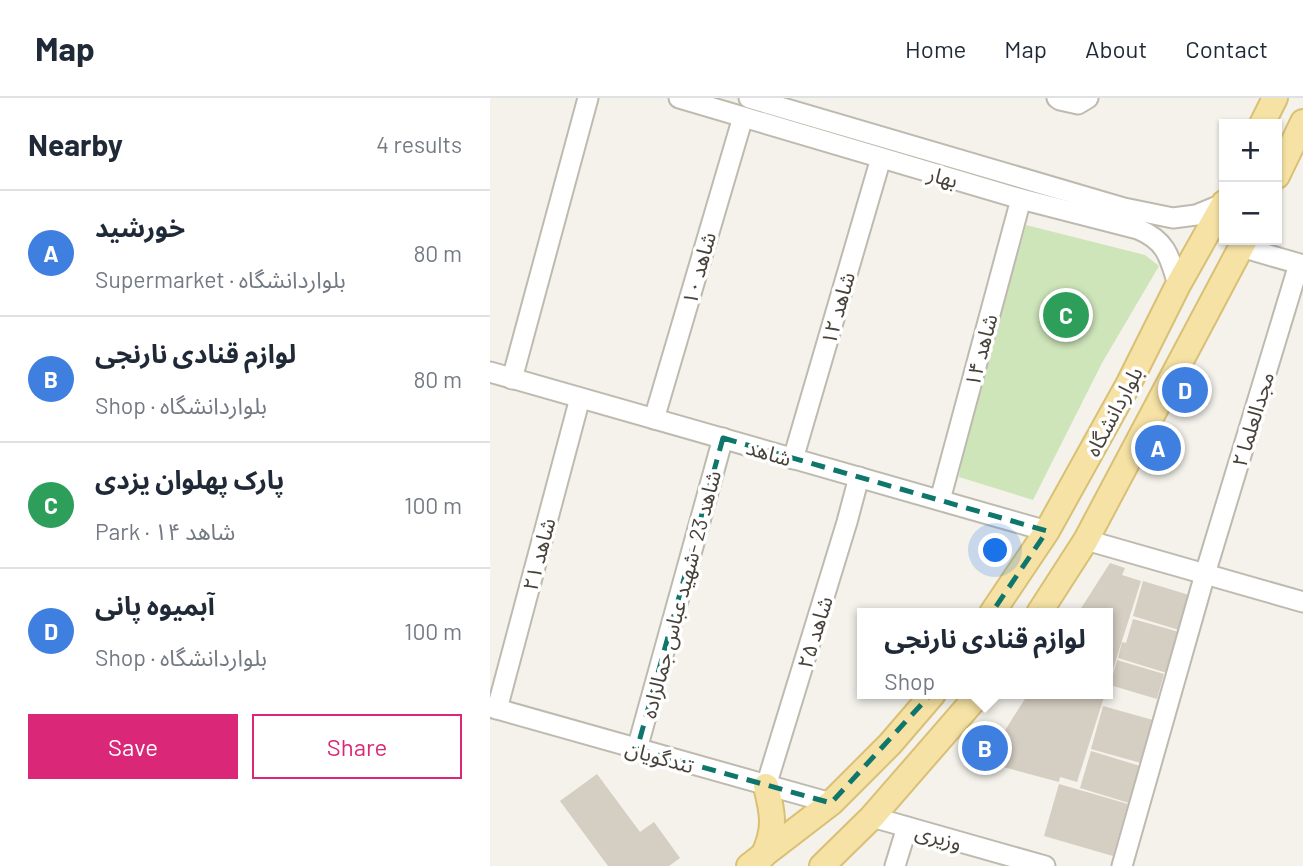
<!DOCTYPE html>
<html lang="en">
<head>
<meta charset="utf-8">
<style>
	body { margin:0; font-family:Barlow,"Noto Sans Arabic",sans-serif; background:#f6f6f7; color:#1f2937 }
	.controls { position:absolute; right:21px; top:21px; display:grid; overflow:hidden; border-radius:0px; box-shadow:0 2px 5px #0004 }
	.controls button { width:63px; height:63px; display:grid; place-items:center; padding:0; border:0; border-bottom:2px solid #e0e1e3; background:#fff; color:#1f2937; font:35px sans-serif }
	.you { position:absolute; left:506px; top:453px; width:24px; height:24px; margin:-18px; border:5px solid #fff; border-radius:50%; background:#1a73e8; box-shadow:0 0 0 10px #1a73e833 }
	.badge { display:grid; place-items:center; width:46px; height:46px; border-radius:50%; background:#db2777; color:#fff; font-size:23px; font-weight:700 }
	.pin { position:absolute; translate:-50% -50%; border:4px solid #fff; box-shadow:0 2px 7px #0006 }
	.popup { position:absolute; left:367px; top:510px; width:256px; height:91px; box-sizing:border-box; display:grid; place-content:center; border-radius:0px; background:#fff; filter:drop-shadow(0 2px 5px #0005); font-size:23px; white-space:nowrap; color:#747a83 }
	.popup b { font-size:26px; color:#1f2937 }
	.popup::after { content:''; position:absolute; left:50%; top:100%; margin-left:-14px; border:14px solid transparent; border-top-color:#fff }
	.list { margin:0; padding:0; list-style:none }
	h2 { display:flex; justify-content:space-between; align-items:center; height:91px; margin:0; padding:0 28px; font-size:30px }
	h2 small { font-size:23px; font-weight:400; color:#747a83 }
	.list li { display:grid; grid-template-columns:46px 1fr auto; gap:21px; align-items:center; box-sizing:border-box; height:126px; padding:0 28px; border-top:2px solid #e0e1e3 }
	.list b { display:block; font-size:26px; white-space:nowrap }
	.list p { margin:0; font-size:23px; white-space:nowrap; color:#747a83 }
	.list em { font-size:23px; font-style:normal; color:#747a83 }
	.actions { display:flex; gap:14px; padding:21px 28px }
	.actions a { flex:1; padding:16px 0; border:2px solid #db2777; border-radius:0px; text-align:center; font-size:24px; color:#db2777 }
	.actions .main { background:#db2777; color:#fff }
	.map { position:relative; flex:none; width:813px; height:768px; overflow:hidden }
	header { display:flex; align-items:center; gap:42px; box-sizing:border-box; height:98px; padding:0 35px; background:#fff; border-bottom:2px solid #e0e1e3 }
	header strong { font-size:33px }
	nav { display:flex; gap:38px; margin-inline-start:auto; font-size:24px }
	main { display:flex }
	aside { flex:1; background:#fff }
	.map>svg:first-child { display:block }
</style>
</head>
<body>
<header>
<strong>Map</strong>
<nav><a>Home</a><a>Map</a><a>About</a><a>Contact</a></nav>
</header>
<main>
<aside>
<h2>Nearby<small>4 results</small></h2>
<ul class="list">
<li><span class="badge" style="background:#3f7fe0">A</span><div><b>خورشید</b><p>Supermarket · بلواردانشگاه</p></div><em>80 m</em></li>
<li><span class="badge" style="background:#3f7fe0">B</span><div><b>لوازم قنادی نارنجی</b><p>Shop · بلواردانشگاه</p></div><em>80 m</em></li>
<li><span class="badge" style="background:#2e9e5b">C</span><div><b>پارک پهلوان یزدی</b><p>Park · شاهد ۱۴</p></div><em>100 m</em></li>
<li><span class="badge" style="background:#3f7fe0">D</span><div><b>آبمیوه پانی</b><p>Shop · بلواردانشگاه</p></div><em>100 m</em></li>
</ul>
<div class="actions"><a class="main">Save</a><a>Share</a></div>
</aside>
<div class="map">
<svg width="813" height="768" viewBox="0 0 813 768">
	<rect width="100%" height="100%" fill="#f4f2eb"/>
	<!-- green -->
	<polygon fill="#cee4b9" points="536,127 655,157 669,168 612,265 543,402 469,379 474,342"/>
	<!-- building -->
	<g fill="#d5cec2">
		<polygon points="620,465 635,470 632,477 651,483 618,587 618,515 588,515"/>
		<polygon points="653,483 699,497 689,532 643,518"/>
		<polygon points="643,521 689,534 677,575 628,560 632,544 636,545"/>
		<polygon points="627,562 674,576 667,601 620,587"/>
		<polygon points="538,596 615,596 587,684 570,679 569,684 495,664"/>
		<polygon points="613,608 670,624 658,667 601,651"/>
		<polygon points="601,653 650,668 639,705 590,690"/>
		<polygon points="107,676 150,734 164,724 190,760 179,768 118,768 70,703"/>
		<polygon points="569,686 638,706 623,758 554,738"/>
	</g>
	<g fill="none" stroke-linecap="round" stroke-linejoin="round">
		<defs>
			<g id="minor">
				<path d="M 189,0 L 531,101 L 648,131 C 677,143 680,160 688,187"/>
				<polyline points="259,0 634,110 683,120 706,117 733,106"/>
				<polyline points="567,0 570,2 588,6 598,0"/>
				<polyline points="751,149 813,167"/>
				<polyline points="0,274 557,433"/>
				<polyline points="22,281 98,0"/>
				<polyline points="164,321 253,19"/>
				<polyline points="303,361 391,60"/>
				<polyline points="450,402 531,101"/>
				<polyline points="596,442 813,504"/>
				<polyline points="0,609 341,705"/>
				<polyline points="7,611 90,300"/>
				<polyline points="147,651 233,340"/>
				<polyline points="276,688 357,424 369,379"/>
				<polyline points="382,719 555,768"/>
				<polyline points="405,768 417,729"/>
				<polyline points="632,768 715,476 809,166"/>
			</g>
			<g id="major">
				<polyline points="772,26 785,0"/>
				<polyline points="787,78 813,24"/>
				<polyline points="502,515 557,433 639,285 688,187 734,105"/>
				<polyline points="549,515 596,442 755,142"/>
				<path d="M 273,758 C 286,731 283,716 276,688"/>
				<polyline points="259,768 341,705 400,646 443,596"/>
				<polyline points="332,768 382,719 489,596"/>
			</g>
		</defs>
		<!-- minor casing -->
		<use href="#minor" stroke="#bfbaaf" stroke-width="23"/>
		<!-- major casing -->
		<use href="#major" stroke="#d9c075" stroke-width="28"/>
		<!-- minor -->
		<use href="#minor" stroke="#fff" stroke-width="19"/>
		<!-- major -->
		<use href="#major" stroke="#f5e2a4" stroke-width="24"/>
	</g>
	<!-- marked area -->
	<path fill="none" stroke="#0f766e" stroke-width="5" stroke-dasharray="14 9" stroke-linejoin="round" d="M 233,340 L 557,433 L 463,572 L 341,705 L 147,651 Z"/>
	<g text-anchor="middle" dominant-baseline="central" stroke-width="7" stroke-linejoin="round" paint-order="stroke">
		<!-- street labels -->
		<g font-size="21" fill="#48433a" stroke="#fff">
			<text transform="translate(453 78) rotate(16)">بهار</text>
			<text transform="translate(208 170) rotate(-74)">شاهد ۱۰</text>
			<text transform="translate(347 210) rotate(-74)">شاهد ۱۲</text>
			<text transform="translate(490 252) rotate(-75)">شاهد ۱۴</text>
			<text transform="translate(623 313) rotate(-62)">بلواردانشگاه</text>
			<text transform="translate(762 321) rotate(-73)">مجدالعلما ۲</text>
			<text transform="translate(279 354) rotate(16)">شاهد</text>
			<text transform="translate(48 456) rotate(-75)">شاهد ۲۱</text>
			<text transform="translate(190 496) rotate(-75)">شاهد 23 -شهید عباس جمالزاده</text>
			<text transform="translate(324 534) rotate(-73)">شاهد ۲۵</text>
			<text transform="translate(170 658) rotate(16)">تندگویان</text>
			<text transform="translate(449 738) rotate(16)">وزیری</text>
		</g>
	</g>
</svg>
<div class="controls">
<button>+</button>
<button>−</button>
</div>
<div class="you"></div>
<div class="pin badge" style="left:668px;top:350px;background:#3f7fe0">A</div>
<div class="pin badge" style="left:495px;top:650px;background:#3f7fe0">B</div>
<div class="popup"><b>لوازم قنادی نارنجی</b>Shop</div>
<div class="pin badge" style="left:576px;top:217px;background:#2e9e5b">C</div>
<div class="pin badge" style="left:695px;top:292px;background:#3f7fe0">D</div>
</div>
</main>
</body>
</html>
